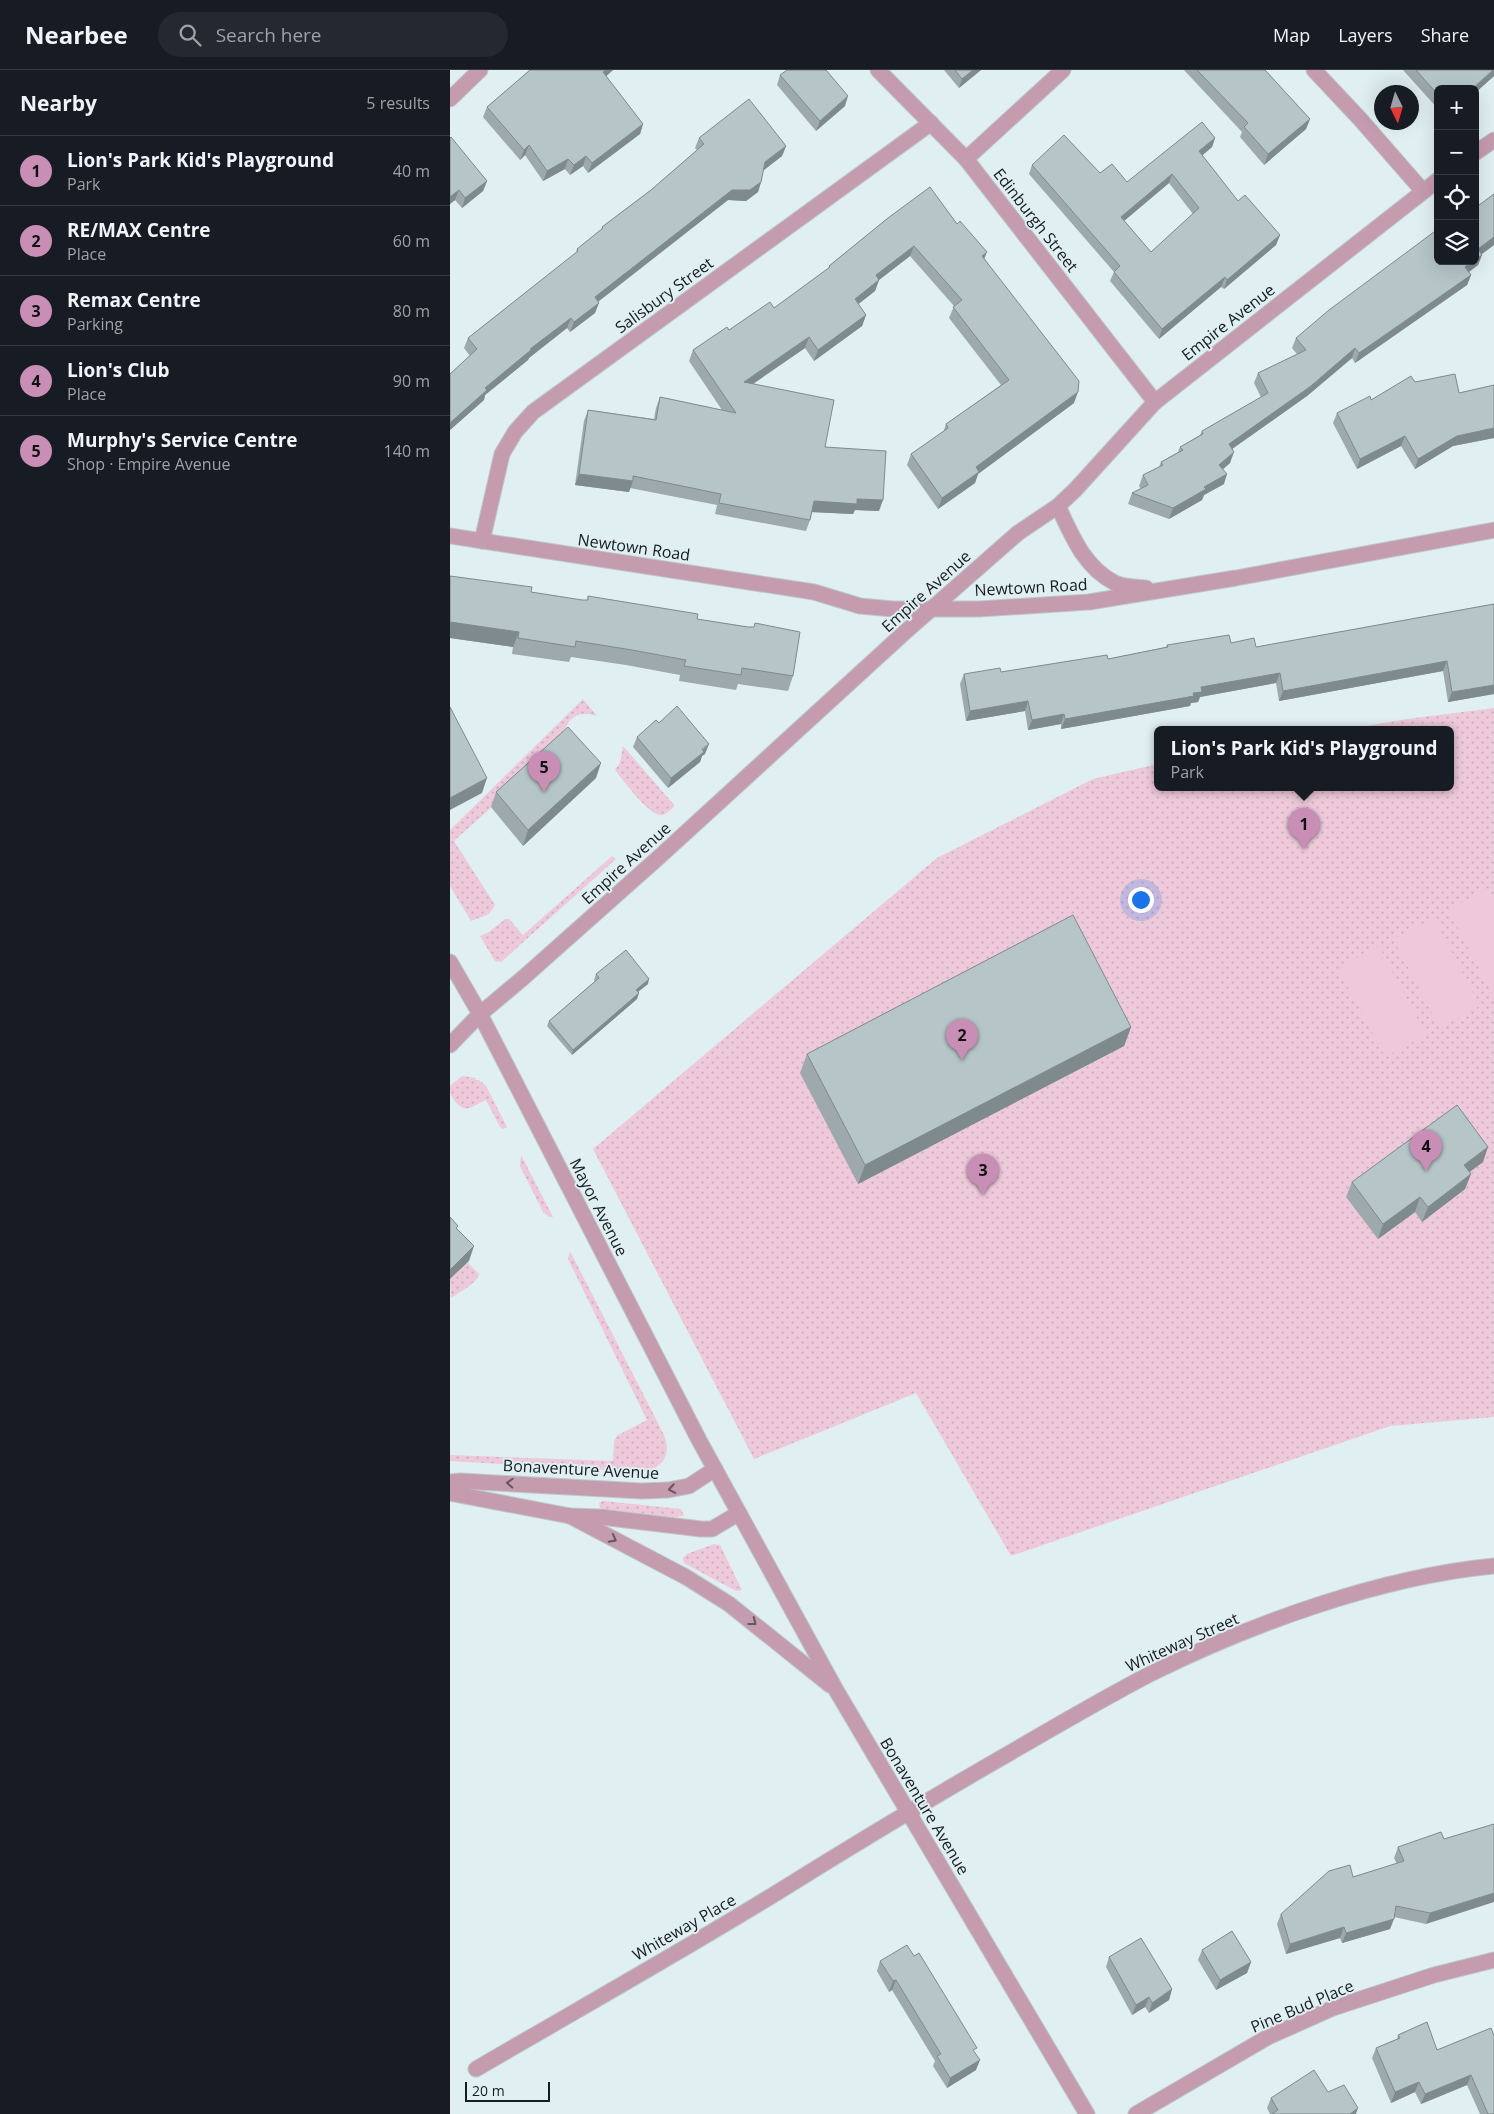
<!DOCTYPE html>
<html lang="en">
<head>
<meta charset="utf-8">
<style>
	body { margin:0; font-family:"Open Sans",sans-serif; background:#242831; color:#f1f3f6 }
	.controls { position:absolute; right:15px; top:15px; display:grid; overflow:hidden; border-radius:8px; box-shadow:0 5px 20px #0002 }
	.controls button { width:45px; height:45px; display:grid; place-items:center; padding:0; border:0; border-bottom:1px solid #363941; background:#171b24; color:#f1f3f6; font:25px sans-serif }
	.compass { position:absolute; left:924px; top:15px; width:45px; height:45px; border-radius:50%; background:#171b24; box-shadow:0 5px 20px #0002; rotate:175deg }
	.scale { position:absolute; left:15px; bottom:12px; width:85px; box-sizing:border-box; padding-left:5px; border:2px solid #171d1e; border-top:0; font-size:14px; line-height:18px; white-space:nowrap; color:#171d1e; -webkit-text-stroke:4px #e0eff2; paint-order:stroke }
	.you { position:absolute; left:690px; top:829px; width:18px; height:18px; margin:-12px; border:4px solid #fff; border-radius:50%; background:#1a73e8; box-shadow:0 0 0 8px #1a73e833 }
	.badge { display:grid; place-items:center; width:32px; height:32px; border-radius:50%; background:#c98eb6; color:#111; font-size:16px; font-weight:700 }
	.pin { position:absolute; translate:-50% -41px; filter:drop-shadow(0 1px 2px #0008) }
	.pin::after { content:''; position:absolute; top:26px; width:18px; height:15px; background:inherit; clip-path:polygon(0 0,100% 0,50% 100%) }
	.popup { position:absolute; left:704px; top:656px; width:300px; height:65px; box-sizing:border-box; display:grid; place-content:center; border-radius:8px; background:#171b24; filter:drop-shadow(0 1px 4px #0005); font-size:16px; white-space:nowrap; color:#9ea1a6 }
	.popup b { font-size:19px; color:#f1f3f6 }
	.popup::after { content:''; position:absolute; left:50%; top:100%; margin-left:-10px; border:10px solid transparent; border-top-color:#171b24 }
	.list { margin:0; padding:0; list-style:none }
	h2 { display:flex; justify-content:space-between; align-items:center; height:65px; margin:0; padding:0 20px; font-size:21px }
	h2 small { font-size:16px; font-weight:400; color:#9ea1a6 }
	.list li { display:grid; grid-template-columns:32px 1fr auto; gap:15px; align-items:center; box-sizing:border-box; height:70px; padding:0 20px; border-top:1px solid #363941 }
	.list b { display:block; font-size:19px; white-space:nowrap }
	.list p { margin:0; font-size:16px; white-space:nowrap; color:#9ea1a6 }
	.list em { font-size:16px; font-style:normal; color:#9ea1a6 }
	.icon { flex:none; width:28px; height:28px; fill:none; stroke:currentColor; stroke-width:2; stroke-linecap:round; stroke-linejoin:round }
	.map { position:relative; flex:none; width:1044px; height:2044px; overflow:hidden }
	header { display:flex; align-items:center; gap:30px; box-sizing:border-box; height:70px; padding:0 25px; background:#171b24; border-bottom:1px solid #363941 }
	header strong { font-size:24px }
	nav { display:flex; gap:28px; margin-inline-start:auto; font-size:18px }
	.search { width:350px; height:45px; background:#242831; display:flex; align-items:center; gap:12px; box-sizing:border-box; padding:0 18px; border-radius:28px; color:#9ea1a6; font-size:19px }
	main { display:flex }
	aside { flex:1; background:#171b24 }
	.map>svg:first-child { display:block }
</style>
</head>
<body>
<header>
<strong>Nearbee</strong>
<div class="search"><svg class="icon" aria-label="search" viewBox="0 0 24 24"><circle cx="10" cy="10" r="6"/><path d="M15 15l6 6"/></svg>Search here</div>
<nav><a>Map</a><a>Layers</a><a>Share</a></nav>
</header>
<main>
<aside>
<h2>Nearby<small>5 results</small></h2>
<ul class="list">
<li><span class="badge">1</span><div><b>Lion's Park Kid's Playground</b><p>Park</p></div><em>40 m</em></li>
<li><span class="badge">2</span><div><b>RE/MAX Centre</b><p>Place</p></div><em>60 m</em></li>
<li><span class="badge">3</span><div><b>Remax Centre</b><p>Parking</p></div><em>80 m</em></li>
<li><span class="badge">4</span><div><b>Lion's Club</b><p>Place</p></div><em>90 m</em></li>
<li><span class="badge">5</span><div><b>Murphy's Service Centre</b><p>Shop · Empire Avenue</p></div><em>140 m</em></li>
</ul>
</aside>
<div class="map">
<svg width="1044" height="2044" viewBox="0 0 1044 2044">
	<defs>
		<pattern id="grass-dots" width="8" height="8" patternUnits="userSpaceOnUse" patternTransform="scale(1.25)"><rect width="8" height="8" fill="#edc9da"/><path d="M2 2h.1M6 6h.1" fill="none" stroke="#caacbb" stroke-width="1.8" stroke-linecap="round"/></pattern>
	</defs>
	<rect width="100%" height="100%" fill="#e0eff2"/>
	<!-- grass -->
	<g fill="url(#grass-dots)">
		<path d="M 133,629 L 147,646 C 125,638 114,652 113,672 L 4,771 L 45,835 L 39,844 L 21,851 L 0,816 L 0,760 Z"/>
		<polygon points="1044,638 1044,1347 940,1356 561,1486 466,1323 304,1389 143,1079 487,788 643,709 708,694 708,718 1000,718 1000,660 894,660 957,649"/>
		<path d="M 173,676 L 225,736 C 221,739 217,744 212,745 C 200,747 173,710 165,700 L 170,693 Z"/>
		<polygon points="162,786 166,789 51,892 45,891 30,866 39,862 55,849 59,849 73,865"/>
		<path d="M 12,1006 L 26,1008 L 25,1010 L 29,1010 L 36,1016 L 57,1057 L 53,1059 L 50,1057 L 36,1030 C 22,1036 16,1045 5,1031 C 0,1025 0,1023 0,1016 Z"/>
		<polygon points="71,1085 103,1147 99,1147 93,1142 70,1096"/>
		<path d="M 120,1181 L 213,1363 C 222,1382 215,1398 193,1402 L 0,1391 L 0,1385 L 163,1391 L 164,1371 L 168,1365 L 197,1350 L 118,1189 Z"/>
		<path d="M 17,1192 L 29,1204 C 25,1215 11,1221 1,1228 L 0,1209 Z"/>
		<polygon points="153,1431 231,1439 234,1446 223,1447 153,1439 150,1438 149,1433"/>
		<polygon points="264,1474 270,1475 292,1520 286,1521 234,1493 233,1488 237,1484"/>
	</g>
	<!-- garden -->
	<g fill="#edc9da">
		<polygon points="1038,818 1044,829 1044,927 998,840"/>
		<polygon points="984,848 1030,936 990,958 943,869"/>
		<polygon points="929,876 976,965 935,987 888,898"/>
	</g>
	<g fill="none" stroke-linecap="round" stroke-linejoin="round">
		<defs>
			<g id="minor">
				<polyline points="428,0 516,89 705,332"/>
				<polyline points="864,0 910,49 972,120"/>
				<polyline points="0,29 30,0"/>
				<polyline points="516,89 613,0"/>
				<polyline points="32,471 52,384 65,362 83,342 481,53"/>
				<path d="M 26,1999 C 127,1940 229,1883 328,1822 C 408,1772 488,1724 570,1677 C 613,1652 656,1627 700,1604 C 803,1553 930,1507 1044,1496"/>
				<polyline points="686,2044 818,1967 883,1938 984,1905 1044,1890"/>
			</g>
			<g id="tertiary">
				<polyline points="1025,83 1044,70"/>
				<path d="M 608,436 C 622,466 634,497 665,513 C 674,517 687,517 696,518"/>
				<polyline points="0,466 364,522 410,536 443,539 529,539 639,532 786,508 1044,460"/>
				<polyline points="0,892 30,944 249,1370 386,1620 637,2044"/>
				<polyline points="0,975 30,944 73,908 208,788 454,563 568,463 608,436 625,420 705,332 988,110"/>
				<polyline points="0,1412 10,1411 192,1421 218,1420 239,1416 265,1399"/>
				<polyline points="0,1423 120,1446 151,1447 251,1459 262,1459 289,1443"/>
				<polyline points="120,1446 236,1507 279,1534 380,1615"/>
			</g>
		</defs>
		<!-- minor casing -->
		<use href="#minor" stroke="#bcc9cc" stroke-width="17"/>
		<!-- tertiary casing -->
		<use href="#tertiary" stroke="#bcc9cc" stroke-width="17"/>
		<!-- minor -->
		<use href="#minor" stroke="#c59bae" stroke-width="15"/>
		<!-- tertiary -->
		<use href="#tertiary" stroke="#c59bae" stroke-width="15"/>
	</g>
	<!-- wall -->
	<g fill="#9da9ac" fill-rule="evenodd">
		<polygon points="80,0 163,0 156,6 193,54 190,64 138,103 133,96 120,105 115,99 93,111 75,85 70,90 33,47 37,37"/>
		<polygon points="494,0 531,0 509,18"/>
		<polygon points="734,0 815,0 860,49 856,59 814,95 790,67 792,62"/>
		<polygon points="953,0 1044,0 1044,6 1025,23 1025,19 988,19 988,39"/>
		<polygon points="330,5 395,36 366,61 327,15"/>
		<polygon points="0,68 37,111 33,121 12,138 5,130 0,134"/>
		<polygon points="249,68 336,76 332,86 313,101 311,112 308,122 296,131 278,130 148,232 145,243 120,262 117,258 79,288 78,290 35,325 34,330 0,360 0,304 20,286 14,278 18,268 126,183 127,179 151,160 152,157 201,120 247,80 245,78"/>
		<path d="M 765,68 L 762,77 L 752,85 L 788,131 L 830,165 L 826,175 L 774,219 L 771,217 L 709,269 L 660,211 L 664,202 L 579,104 L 582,95 L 650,103 L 677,112 ZM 719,113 L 743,144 L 701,182 L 674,151 Z"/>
		<polygon points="1044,124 1044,175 1032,184 1028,195 1019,202 1021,205 1017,215 905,293 902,288 857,326 782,379 780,393 773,399 774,414 754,425 752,430 719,449 678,434 682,423 691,419 689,416 693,405 709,397 711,392 728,382 730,377 750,365 752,361 811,327 804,313 808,303 847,284 842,278 846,268 988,191"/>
		<polygon points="438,148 535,189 624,333 528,404 525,413 488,439 457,395 461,384 493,363 496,354 551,315 499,248 504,236 460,186 429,210 425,221 408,234 416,245 412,256 364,291 355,278 303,313 375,377 429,441 405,440 403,444 362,442 360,450 356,461 265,444 267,435 180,418 179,422 125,415 134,351 138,340 204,349 206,338 210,327 272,340 239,291 243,280 279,260 324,238 378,199 379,196"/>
		<polygon points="965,312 1009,323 1044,315 1044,370 1044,368 1003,376 965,399 951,376 907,399 883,353 887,343"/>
		<polygon points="0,506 81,522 132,530 137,530 138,526 247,549 298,557 304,557 305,553 343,606 338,621 288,614 286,620 229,611 230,605 176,595 121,587 119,592 62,584 63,577 0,568"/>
		<polygon points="1044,534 1044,624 998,632 993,601 829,631 826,613 750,627 748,632 741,633 740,636 611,659 611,654 578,660 575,641 516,651 510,614 514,604 551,602 658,589 716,577 717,575 781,573 806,577"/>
		<polygon points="209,653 255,684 252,686 250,692 218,718 183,677 187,667"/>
		<polygon points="146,708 73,776 41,737 46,722"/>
		<polygon points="146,904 198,914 188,922 187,929 122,985 97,956 99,951 145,911 144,910"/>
		<polygon points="681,957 674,976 408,1114 350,1003 357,984"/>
		<polygon points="1033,1092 1019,1102 1021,1104 1015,1119 972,1152 965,1142 928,1169 896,1127 902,1112"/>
		<polygon points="1044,1754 976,1854 944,1847 940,1859 892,1873 890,1868 836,1884 827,1854 831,1844 903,1807 947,1794 944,1788 948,1777 994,1769"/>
		<polygon points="752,1880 801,1892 797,1903 766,1920 748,1890"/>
		<polygon points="659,1887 722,1919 719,1930 699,1943 695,1937 682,1945 656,1897"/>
		<polygon points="430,1891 525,1983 526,2000 497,2018 483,1996 485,1991 442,1920 439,1922 427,1901"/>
		<polygon points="1041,1958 1044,2044 1030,2044 1017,2015 971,2034 965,2022 941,2033 922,1988 926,1978 947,1969 948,1965 987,1980"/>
		<polygon points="878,2022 906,2044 820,2044 817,2038 821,2028"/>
	</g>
	<!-- shaded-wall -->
	<g fill="#7f8a8c">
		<polygon points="156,0 163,0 150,12 153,2"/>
		<polygon points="523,0 531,0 509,18 512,9"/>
		<polygon points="1044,0 1044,6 1025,23 1025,19 1022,19"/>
		<polygon points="398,26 395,36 366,61 370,51"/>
		<polygon points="860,49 856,59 814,95 818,84"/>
		<polygon points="193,54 190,64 138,103 142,93"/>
		<polygon points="765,68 762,77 746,91 749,81"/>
		<polygon points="79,75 75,85 70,90 74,80"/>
		<polygon points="336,76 332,86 311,102 315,92"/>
		<polygon points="136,86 133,96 120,105 124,95"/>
		<polygon points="118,89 115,99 93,111 97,101"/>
		<polygon points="722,104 719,113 668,156 671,147"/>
		<polygon points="37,111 33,121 12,138 15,128"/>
		<polygon points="311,112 308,122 296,131 278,130 141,237 145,227 282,120"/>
		<polygon points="9,120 5,130 0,134 0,127"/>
		<polygon points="830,165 826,175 774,219 777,210"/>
		<polygon points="1044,167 1044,175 1025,189 1028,179"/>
		<polygon points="464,176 460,186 429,210 425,221 401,240 405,229 426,205"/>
		<polygon points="537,182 533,192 532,186"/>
		<polygon points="1032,185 1028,195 1012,207 1015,197 1023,191 1025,191 1025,190"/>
		<polygon points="1021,205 1017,215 905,293 909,283"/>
		<polygon points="775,207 771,217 709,269 712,259"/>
		<polygon points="149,233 145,243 120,262 124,252"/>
		<polygon points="416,245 412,256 364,291 368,280"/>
		<polygon points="121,248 117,258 79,288 78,290 35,325 34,330 0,360 0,353 35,318 80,279"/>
		<polygon points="359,267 355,278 290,323 294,312"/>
		<polygon points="905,278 902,288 857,326 775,384 779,374"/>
		<polygon points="628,322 624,333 528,404 525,413 488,439 492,428 526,397"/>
		<polygon points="1044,358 1044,368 1003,376 965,399 968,389 1007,366"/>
		<polygon points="955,366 951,376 907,399 910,389"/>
		<polygon points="784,382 780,393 765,406 769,395"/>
		<polygon points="129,404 183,411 179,422 125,415"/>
		<polygon points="777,404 774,414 754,425 752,430 719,449 723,438 754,417"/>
		<polygon points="407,429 433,430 429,441 405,440 403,444 360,442 364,431"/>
		<polygon points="0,552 69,562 63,577 0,568"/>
		<polygon points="997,591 993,601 829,631 833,621"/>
		<polygon points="830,603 826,613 750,627 748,632 741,633 740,636 611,659 615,649 751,617"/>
		<polygon points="1044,615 1044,624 998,632 1002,622"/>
		<polygon points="578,631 575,641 516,651 520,641"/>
		<polygon points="614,644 611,654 578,660 582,650"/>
		<polygon points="259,674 255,684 252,686 250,692 218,718 221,708"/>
		<polygon points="151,693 146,708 73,776 78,760"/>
		<polygon points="37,708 32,723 0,740 0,728"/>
		<polygon points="199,909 198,914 184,925 186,920"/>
		<polygon points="189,923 187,929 122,985 123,980"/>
		<polygon points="681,957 674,976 408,1114 415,1095"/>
		<polygon points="1038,1077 1033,1092 1009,1110 1014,1095"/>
		<polygon points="1021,1104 1015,1119 972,1152 978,1137"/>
		<polygon points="970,1127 965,1142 928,1169 933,1154"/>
		<polygon points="24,1176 19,1191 0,1209 0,1200"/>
		<polygon points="1044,1823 1044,1832 976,1854 980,1843"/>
		<polygon points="944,1849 940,1859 892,1873 896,1863"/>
		<polygon points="894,1857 890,1868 836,1884 840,1874"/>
		<polygon points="801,1892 797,1903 766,1920 770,1910"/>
		<polygon points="446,1910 442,1920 439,1922 443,1911"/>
		<polygon points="722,1919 719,1930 699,1943 702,1933"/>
		<polygon points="699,1927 695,1937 682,1945 686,1935"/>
		<polygon points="530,1990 526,2000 497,2018 500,2008"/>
		<polygon points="1021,2005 1017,2015 971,2034 975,2024"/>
		<polygon points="969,2012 965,2022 941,2033 945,2022"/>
		<polygon points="908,2038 906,2044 900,2044"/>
	</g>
	<!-- building -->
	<g fill="#b6c5c8" stroke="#7f8a8c" fill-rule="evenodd">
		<polygon points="80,0 156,0 153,2 193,54 142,93 136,86 124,95 118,89 97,101 79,75 74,80 37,37"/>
		<polygon points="337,0 376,0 398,26 370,51 330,5"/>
		<polygon points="505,0 523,0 512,9"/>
		<polygon points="747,0 815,0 860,49 818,84 794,57 798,53"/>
		<polygon points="966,0 1043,0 1022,19 988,19 988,25"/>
		<polygon points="299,29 336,76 315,92 311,112 300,120 282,120 145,227 149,233 124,252 121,248 80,279 81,280 35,318 37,320 0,353 0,304 27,279 18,268 128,181 127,179 153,158 152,157 201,120 254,74 249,68"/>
		<path d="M 752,52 L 765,68 L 749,81 L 788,131 L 795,125 L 830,165 L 777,210 L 775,207 L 712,259 L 664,202 L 670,196 L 582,95 L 614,65 L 650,103 L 662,94 L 677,112 ZM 722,104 L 749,138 L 701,182 L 671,147 Z"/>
		<polygon points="1,67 37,111 15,128 9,120 0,127 0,68"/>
		<polygon points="480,117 507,154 510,151 537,182 532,186 629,311 628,322 526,397 529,402 492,428 461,384 498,358 496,354 559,310 503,237 512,230 464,176 426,205 429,210 405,229 416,245 368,280 359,267 294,312 384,330 375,377 436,381 433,430 407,429 407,434 364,431 360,450 269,433 271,424 183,406 183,411 129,404 138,340 206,350 210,327 286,343 243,280 277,257 279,260 320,232 324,238 380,197 379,196 438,148"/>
		<polygon points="1044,124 1044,167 1028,179 1032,185 1025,190 1025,138"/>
		<polygon points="988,159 988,191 1023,191 1015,197 1021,205 909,283 905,278 861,316 779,374 784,382 769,395 777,404 754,417 756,419 723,438 682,423 698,415 693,405 713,395 711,392 733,380 730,377 753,364 752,361 818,323 808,303 856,280 846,268 879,240"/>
		<polygon points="1005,304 1009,323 1044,315 1044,358 1007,366 968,389 955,366 910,389 887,343 920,326 921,330 961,306 965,312"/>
		<polygon points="0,506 82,517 81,522 132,530 138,530 138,526 248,544 247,549 298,557 304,557 305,553 350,562 343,606 292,598 291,605 234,596 236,590 182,580 126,571 125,577 68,568 69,562 0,552"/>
		<polygon points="1044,534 1044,615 1002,622 997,591 833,621 830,603 751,617 752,622 743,623 744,626 615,649 614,644 582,650 578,631 520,641 514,604 550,598 551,602 657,585 658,589 718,577 717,575 779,565 781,573 804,568 806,577"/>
		<polygon points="227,636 259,674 252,679 254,682 221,708 187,667 206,650 209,653"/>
		<polygon points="0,637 37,708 0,728"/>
		<polygon points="118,657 151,693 78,760 46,722"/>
		<polygon points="623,845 681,957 415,1095 357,984"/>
		<polygon points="176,880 199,909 186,920 189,923 123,980 99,951 149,908 146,904"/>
		<polygon points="1007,1035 1038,1077 1014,1095 1021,1104 978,1137 970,1127 933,1154 902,1112"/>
		<polygon points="0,1147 8,1156 6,1158 24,1176 0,1200"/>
		<polygon points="1044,1754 1044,1823 980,1843 946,1836 944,1849 896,1863 894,1857 840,1874 831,1844 879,1801 900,1795 903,1807 954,1791 948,1777 991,1762 994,1769"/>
		<polygon points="782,1861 801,1892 770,1910 752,1880"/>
		<polygon points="691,1868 722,1919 702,1933 699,1927 686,1935 659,1887"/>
		<polygon points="457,1875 464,1886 469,1883 527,1978 523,1980 530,1990 500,2008 487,1986 491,1984 446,1910 443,1911 430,1891"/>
		<polygon points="977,1952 987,1980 1041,1958 1044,1966 1044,2044 1038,2044 1021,2005 975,2024 969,2012 945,2022 926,1978 950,1968 948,1965"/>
		<polygon points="864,2000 878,2022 894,2015 908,2038 900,2044 822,2044 828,2040 821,2028"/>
	</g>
	<!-- one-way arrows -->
	<defs><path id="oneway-chevron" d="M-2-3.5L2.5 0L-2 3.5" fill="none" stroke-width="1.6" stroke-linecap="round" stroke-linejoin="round" transform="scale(1.25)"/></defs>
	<g stroke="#65565f">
		<use href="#oneway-chevron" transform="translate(60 1413) rotate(-177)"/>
		<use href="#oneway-chevron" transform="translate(222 1419) rotate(170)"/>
		<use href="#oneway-chevron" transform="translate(163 1469) rotate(28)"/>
		<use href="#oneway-chevron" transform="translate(303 1552) rotate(38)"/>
	</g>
	<g text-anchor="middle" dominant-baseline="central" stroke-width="4" stroke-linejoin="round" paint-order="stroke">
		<!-- street labels -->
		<g font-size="16" fill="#171d1e" stroke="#e0eff2">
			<text transform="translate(586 150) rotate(52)">Edinburgh Street</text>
			<text transform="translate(214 225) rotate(-36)">Salisbury Street</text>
			<text transform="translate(778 252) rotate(-38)">Empire Avenue</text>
			<text transform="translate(184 477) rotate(8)">Newtown Road</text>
			<text transform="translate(581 517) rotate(-3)">Newtown Road</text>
			<text transform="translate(476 521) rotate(-42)">Empire Avenue</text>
			<text transform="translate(176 793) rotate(-42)">Empire Avenue</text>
			<text transform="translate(149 1137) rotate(63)">Mayor Avenue</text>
			<text transform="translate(131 1399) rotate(3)">Bonaventure Avenue</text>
			<text transform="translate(732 1572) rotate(-24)">Whiteway Street</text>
			<text transform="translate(475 1736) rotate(59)">Bonaventure Avenue</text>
			<text transform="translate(234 1857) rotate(-30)">Whiteway Place</text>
			<text transform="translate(852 1936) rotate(-23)">Pine Bud Place</text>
		</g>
	</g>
</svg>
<div class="controls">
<button>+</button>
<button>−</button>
<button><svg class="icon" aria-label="locate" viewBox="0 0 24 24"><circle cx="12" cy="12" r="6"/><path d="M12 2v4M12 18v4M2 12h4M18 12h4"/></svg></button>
<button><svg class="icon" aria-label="layers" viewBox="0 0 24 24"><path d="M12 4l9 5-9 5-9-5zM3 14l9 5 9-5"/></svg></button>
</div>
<svg class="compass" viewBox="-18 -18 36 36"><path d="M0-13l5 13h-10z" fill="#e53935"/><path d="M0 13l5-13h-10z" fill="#9ea1a6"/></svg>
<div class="scale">20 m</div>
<div class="you"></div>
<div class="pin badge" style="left:854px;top:779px">1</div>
<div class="popup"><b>Lion's Park Kid's Playground</b>Park</div>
<div class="pin badge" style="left:512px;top:990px">2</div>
<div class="pin badge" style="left:533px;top:1125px">3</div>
<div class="pin badge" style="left:976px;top:1101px">4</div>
<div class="pin badge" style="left:94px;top:722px">5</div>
</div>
</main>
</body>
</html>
